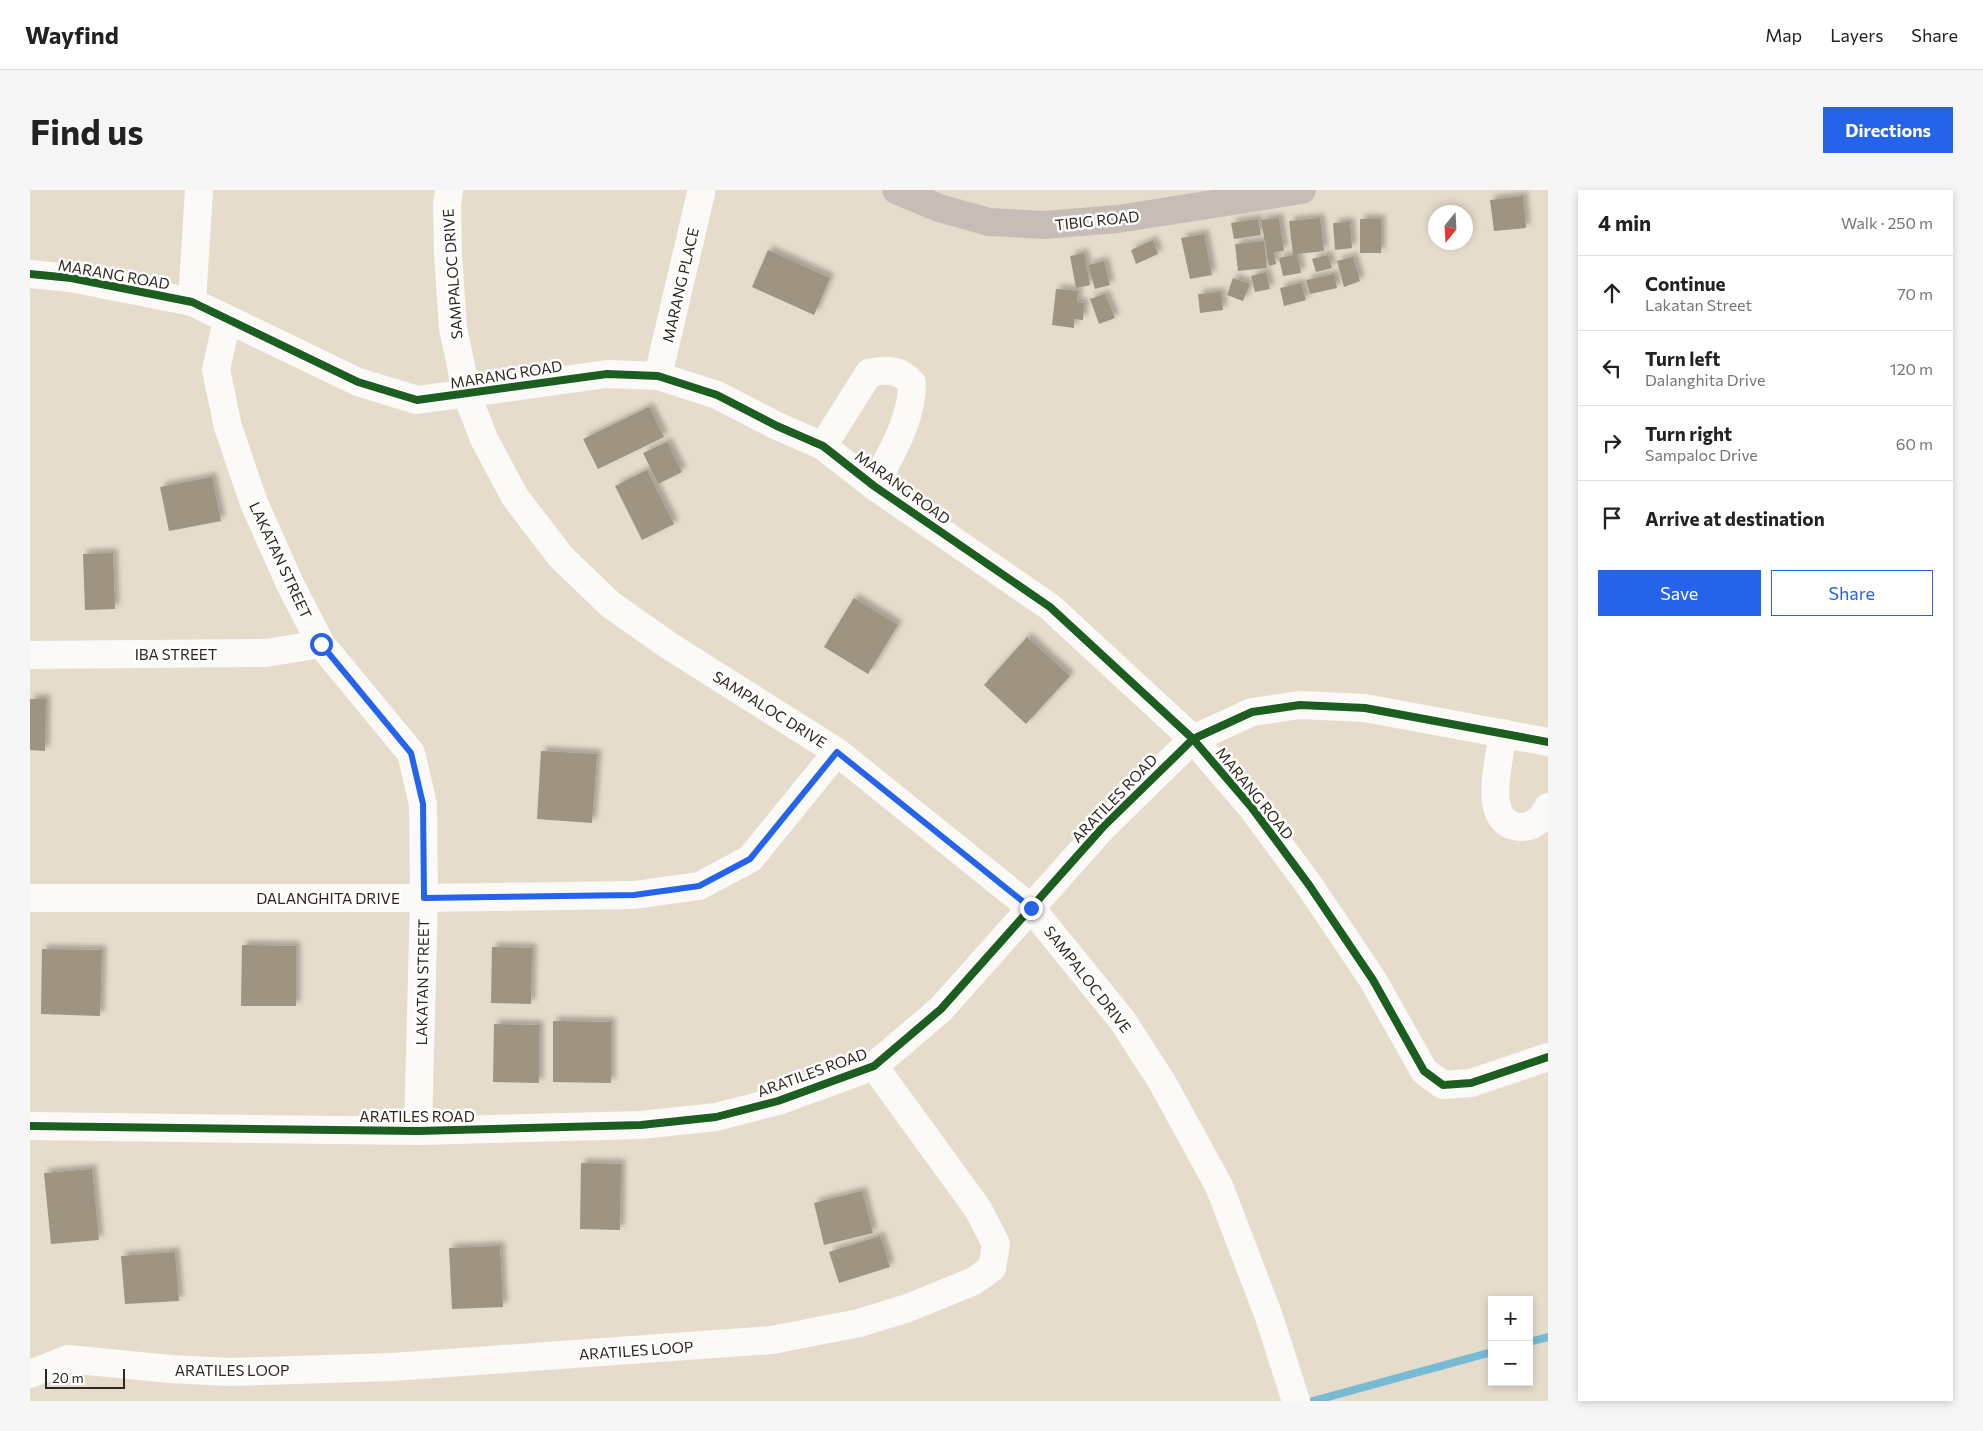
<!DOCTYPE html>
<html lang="en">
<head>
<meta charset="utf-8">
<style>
	body { margin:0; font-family:Commissioner,sans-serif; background:#f6f6f6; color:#222 }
	.controls { position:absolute; right:15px; bottom:15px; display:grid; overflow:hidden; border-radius:0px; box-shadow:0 2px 8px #0003 }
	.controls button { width:45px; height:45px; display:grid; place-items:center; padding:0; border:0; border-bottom:1px solid #e0e0e0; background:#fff; color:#222; font:25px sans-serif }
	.compass { position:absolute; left:1398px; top:15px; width:45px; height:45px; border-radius:50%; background:#fff; box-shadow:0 2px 8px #0003; rotate:198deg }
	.scale { position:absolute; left:15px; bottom:12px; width:80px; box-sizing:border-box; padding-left:5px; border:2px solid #2e281c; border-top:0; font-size:14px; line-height:18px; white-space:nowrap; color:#2e281c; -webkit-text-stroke:4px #fff; paint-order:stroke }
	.stop { position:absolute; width:15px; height:15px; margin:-11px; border:4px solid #2563eb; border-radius:50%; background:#fff }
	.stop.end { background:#2563eb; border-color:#fff; box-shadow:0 1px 5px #0008 }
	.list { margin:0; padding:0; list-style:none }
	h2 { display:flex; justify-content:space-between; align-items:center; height:65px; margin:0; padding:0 20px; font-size:21px }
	h2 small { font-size:16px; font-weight:400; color:#767676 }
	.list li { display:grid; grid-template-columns:32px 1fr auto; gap:15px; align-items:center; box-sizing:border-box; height:75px; padding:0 20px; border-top:1px solid #e0e0e0 }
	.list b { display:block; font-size:19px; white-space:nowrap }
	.list p { margin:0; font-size:16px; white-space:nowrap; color:#767676 }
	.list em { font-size:16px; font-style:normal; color:#767676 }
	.actions { display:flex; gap:10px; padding:15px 20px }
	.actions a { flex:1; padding:11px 0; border:1px solid #2563eb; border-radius:0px; text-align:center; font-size:18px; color:#2563eb }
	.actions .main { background:#2563eb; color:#fff }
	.icon { flex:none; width:28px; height:28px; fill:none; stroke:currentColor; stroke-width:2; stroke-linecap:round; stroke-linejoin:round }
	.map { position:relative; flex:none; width:1518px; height:1211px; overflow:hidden; border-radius:0px }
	header { display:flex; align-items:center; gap:30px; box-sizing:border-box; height:70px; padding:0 25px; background:#fff; border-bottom:1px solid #e0e0e0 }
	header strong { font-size:24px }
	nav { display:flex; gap:28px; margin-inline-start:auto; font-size:18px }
	.intro { display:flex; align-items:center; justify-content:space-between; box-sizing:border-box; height:120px; padding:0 30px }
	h1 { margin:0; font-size:35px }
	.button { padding:12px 22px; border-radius:0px; background:#2563eb; color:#fff; font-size:18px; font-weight:700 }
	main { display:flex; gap:30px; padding:0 30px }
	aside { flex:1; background:#fff; border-radius:0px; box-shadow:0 2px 8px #0003 }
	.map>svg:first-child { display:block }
</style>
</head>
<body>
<header>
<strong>Wayfind</strong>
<nav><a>Map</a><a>Layers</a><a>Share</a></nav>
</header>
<div class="intro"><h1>Find us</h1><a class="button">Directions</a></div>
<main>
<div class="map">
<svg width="1518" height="1211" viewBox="0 0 1518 1211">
	<defs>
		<filter id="shadow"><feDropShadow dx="4.5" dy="-4.5" stdDeviation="2.5" flood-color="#0004"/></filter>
	</defs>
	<rect width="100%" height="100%" fill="#e6dccc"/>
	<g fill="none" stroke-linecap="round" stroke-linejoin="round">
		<!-- stream -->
		<g stroke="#76bad4" stroke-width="8">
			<polyline points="1499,1152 1518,1147"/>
			<polyline points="1283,1211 1462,1162"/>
		</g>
	</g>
	<!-- building -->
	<g fill="#9e9481" filter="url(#shadow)">
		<polygon points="1493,6 1496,38 1464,41 1460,10"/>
		<polygon points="1249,28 1254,61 1244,62 1246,74 1239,76 1231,30"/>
		<polygon points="1290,28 1294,61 1267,64 1271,83 1253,86 1249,68 1263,65 1259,31"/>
		<polygon points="1228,29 1231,45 1204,49 1201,33"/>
		<rect x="1330" y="29" width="21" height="34"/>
		<polygon points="1320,32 1322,58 1305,60 1303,33"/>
		<polygon points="1174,44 1182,85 1160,89 1151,48"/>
		<polygon points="1123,50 1128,64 1106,74 1101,60"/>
		<polygon points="1234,51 1237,78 1208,81 1205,54"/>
		<polygon points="738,60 800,88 784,125 722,97"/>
		<polygon points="1054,63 1060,95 1046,98 1040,66"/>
		<polygon points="1298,65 1302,78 1286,82 1282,69"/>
		<polygon points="1323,67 1330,91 1314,97 1307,71"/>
		<polygon points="1074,71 1080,95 1065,99 1058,75"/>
		<polygon points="1236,82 1240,99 1225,102 1221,86"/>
		<polygon points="1304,84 1307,98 1280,104 1276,90"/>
		<polygon points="1203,88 1220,94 1213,111 1197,105"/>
		<polygon points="1271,93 1276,110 1254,116 1250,98"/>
		<polygon points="1026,99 1048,101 1047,112 1054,113 1053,130 1044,129 1044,138 1022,135"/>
		<polygon points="1191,102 1193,120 1170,123 1168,104"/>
		<polygon points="1075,104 1085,128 1069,134 1060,109"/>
		<polygon points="619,217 634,247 568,279 553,249"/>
		<polygon points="637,252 652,282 628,294 613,263"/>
		<polygon points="617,280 644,334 612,350 585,296"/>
		<polygon points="182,287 191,331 139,341 130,297"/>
		<polygon points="83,363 85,419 55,420 53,364"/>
		<polygon points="824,408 868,435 838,484 794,457"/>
		<polygon points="997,447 1040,486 996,534 954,495"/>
		<polygon points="0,509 16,509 15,561 0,560"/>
		<polygon points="511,561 567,564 562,633 507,629"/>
		<polygon points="212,755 266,756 266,816 211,816"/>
		<polygon points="462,757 502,758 501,814 461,813"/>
		<polygon points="12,759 72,760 70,826 11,824"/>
		<polygon points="523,831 581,832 581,893 523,892"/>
		<polygon points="464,834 509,835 509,893 463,892"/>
		<polygon points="551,973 591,974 590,1040 550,1039"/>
		<polygon points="62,979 69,1050 21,1054 14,983"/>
		<polygon points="832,1001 843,1043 794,1055 784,1013"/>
		<polygon points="850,1046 860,1077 809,1093 799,1062"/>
		<polygon points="470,1056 473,1117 422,1119 419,1058"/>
		<polygon points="145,1062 149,1111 95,1114 91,1066"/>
	</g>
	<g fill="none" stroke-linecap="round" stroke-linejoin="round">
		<!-- minor -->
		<g stroke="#fbfaf7" stroke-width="28">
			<polyline points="419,0 417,15 418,64 423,138 437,205 454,249 485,307 531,367 581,415 638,455 807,562 1001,718 1092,830 1132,892 1189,996 1238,1124 1266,1211"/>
			<polyline points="0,84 41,88 162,112 328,192 387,210 577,184 628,186 687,205 747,236 793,256 844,296 1020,417 1163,549 1222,618 1279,695 1343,790 1394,881 1413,895 1441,893 1518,867"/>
			<polyline points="162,112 169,0"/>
			<polyline points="197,130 186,180 198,237 224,313 260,394 291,454 381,563 393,614 394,708 388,941"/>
			<polyline points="628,186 671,3"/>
			<path d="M 793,256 L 839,183 C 857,179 869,179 882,193 C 882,231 861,263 844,296"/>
			<polyline points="0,465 236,463 291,454"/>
			<path d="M 1473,543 C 1470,569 1449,636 1492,637 C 1505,637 1513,627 1518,617"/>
			<polyline points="0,708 394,708 604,705 669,696 720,669 807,562"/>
			<polyline points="0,936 388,941 611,935 686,927 748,911 844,876 911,819 1073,637 1163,549 1222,522 1270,515 1335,518 1518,552"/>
			<polyline points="0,1184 38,1169 140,1179 200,1182 362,1177 742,1150 829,1133 878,1118 944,1091 962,1078 966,1054 948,1019 844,876"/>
		</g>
		<!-- major -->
		<polyline stroke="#c6beb6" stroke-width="28" points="866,0 909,18 959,32 1014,35 1088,29 1272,0"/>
		<defs>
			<g id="cycleway">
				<polyline points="0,84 41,88 162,112 328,192 387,210 577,184 628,186 687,205 747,236 793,256 844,296 1020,417 1163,549 1222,618 1279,695 1343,790 1394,881 1413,895 1441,893 1518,867"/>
				<polyline points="0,936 388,941 611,935 686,927 748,911 844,876 911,819 1073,637 1163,549 1222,522 1270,515 1335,518 1518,552"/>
			</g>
		</defs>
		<!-- cycleway casing -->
		<use href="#cycleway" stroke="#fff" stroke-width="11"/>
		<!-- cycleway -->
		<use href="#cycleway" stroke="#1b5e20" stroke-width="8"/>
	</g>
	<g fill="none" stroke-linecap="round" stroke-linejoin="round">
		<!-- route -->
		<polyline stroke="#2563eb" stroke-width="6" points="291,454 381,563 393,614 394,708 604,705 669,696 720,669 807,562 1001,718"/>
	</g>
	<g text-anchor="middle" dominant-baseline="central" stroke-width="5" stroke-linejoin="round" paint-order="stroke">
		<!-- street labels -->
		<g font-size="15" fill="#2e281c" stroke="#fff">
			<text transform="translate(1067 30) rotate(-6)">TIBIG ROAD</text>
			<text transform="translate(84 84) rotate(10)">MARANG ROAD</text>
			<text transform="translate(422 84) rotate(-94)">SAMPALOC DRIVE</text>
			<text transform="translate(650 95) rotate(-77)">MARANG PLACE</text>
			<text transform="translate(476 184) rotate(-9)">MARANG ROAD</text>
			<text transform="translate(873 297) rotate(36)">MARANG ROAD</text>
			<text transform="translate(251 370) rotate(65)">LAKATAN STREET</text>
			<text x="146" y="464">IBA STREET</text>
			<text transform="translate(740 519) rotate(32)">SAMPALOC DRIVE</text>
			<text transform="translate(1225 603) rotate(51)">MARANG ROAD</text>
			<text transform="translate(1084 608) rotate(-46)">ARATILES ROAD</text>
			<text x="298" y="708">DALANGHITA DRIVE</text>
			<text transform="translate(1058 789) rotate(52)">SAMPALOC DRIVE</text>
			<text transform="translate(392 792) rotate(-89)">LAKATAN STREET</text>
			<text transform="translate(782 882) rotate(-20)">ARATILES ROAD</text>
			<text x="387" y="926">ARATILES ROAD</text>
			<text transform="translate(606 1160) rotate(-4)">ARATILES LOOP</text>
			<text x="202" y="1180">ARATILES LOOP</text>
		</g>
	</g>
</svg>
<div class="controls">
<button>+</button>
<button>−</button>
</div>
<svg class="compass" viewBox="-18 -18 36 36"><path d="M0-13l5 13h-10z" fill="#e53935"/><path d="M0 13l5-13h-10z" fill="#767676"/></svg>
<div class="scale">20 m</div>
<div class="stop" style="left:291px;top:454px"></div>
<div class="stop end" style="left:1001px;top:718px"></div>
</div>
<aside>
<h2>4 min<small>Walk · 250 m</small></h2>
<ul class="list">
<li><svg class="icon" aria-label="ahead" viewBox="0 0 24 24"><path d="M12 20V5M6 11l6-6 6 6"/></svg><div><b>Continue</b><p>Lakatan Street</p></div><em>70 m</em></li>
<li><svg class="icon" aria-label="left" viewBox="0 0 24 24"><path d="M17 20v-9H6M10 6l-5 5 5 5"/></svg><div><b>Turn left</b><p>Dalanghita Drive</p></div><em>120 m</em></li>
<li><svg class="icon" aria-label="right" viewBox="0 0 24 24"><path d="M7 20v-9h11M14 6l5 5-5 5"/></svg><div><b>Turn right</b><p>Sampaloc Drive</p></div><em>60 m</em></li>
<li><svg class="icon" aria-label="arrive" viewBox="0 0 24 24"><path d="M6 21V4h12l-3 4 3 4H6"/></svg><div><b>Arrive at destination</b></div></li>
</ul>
<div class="actions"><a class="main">Save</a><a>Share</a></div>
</aside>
</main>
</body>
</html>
